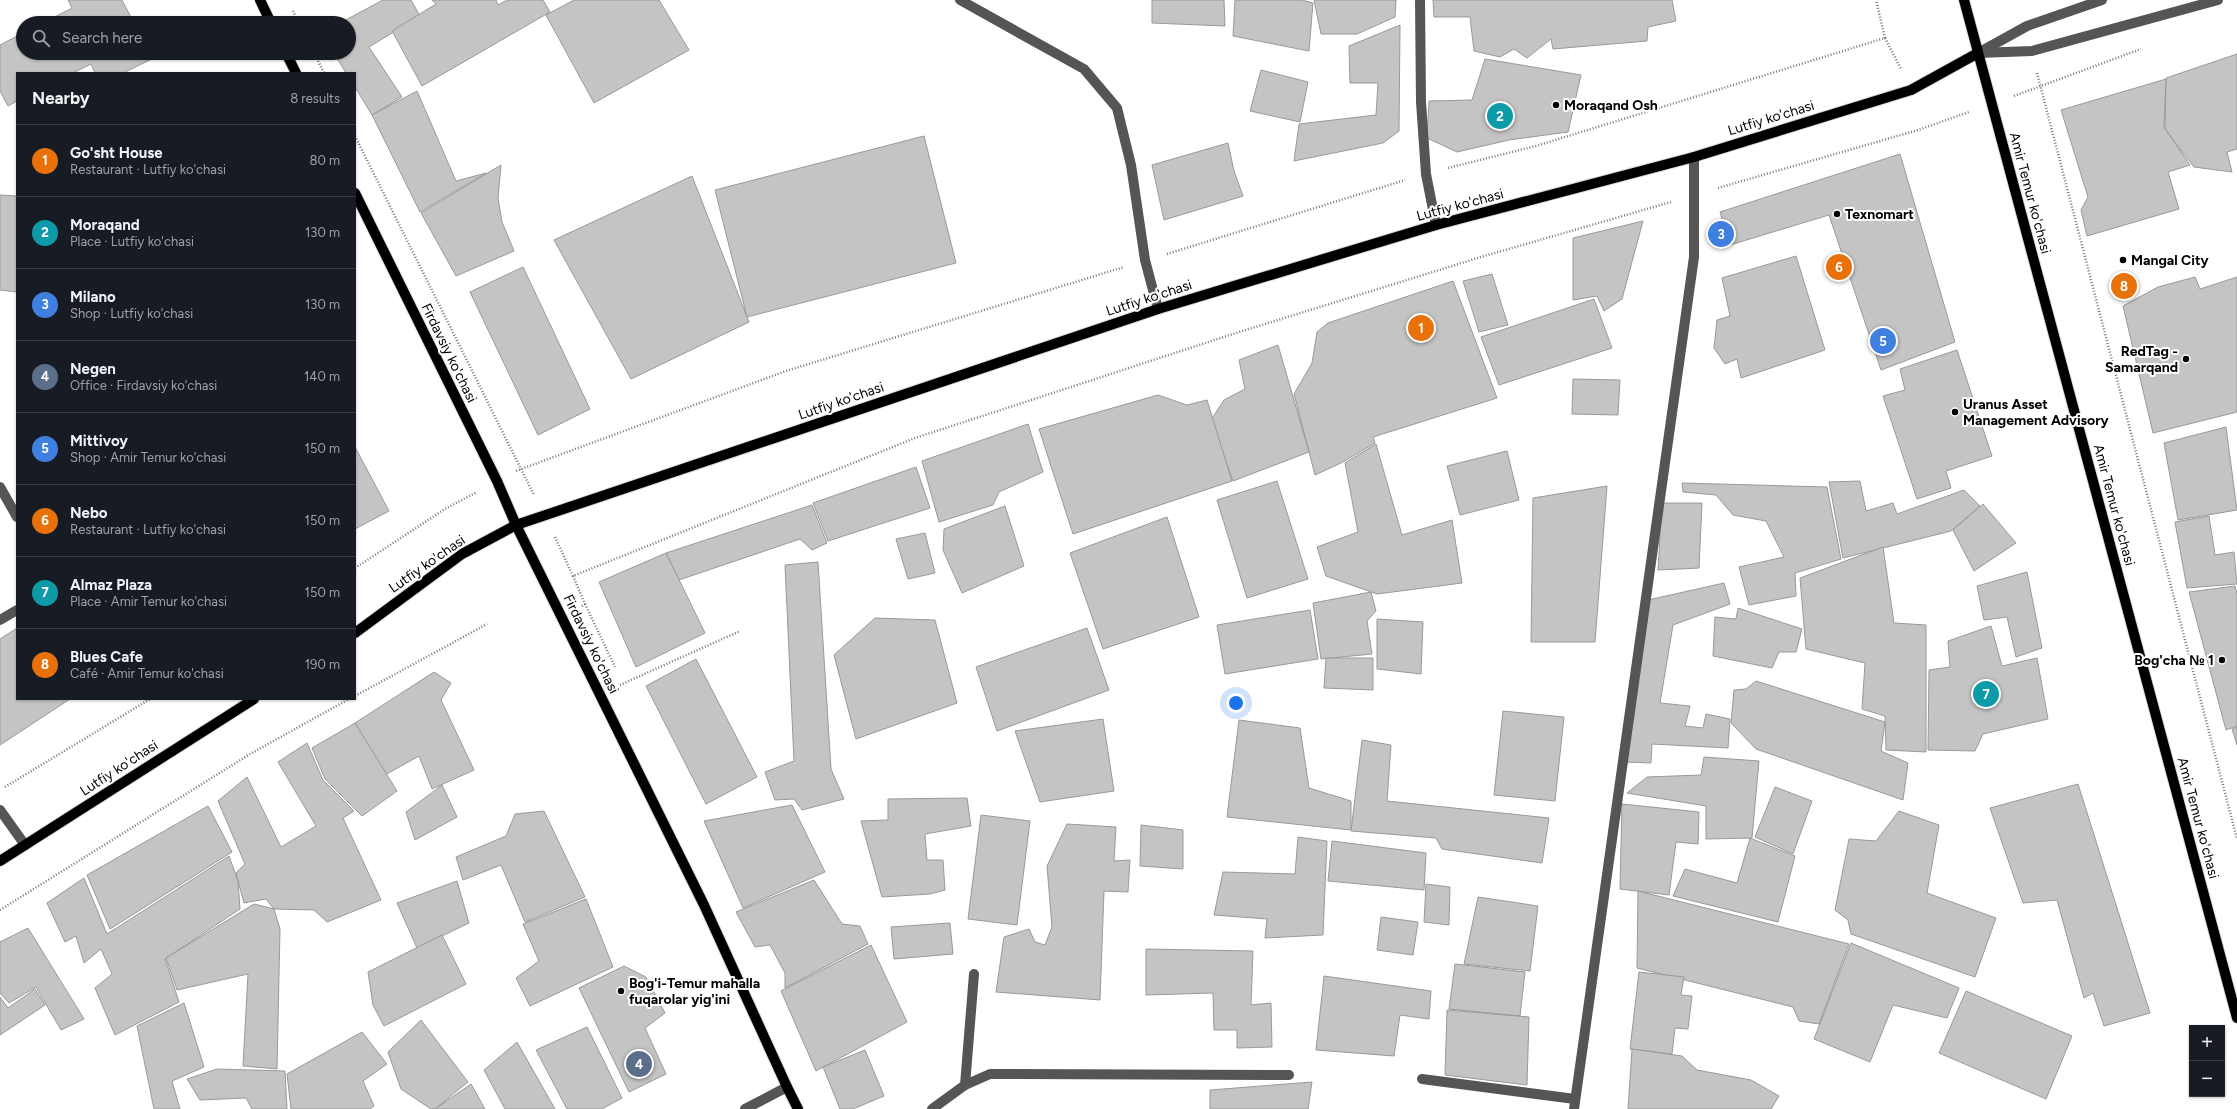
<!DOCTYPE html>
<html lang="en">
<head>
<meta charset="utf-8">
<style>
	body { margin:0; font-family:Figtree,sans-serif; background:#242831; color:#f1f3f6 }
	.controls { position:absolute; right:12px; bottom:12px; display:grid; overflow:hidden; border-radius:0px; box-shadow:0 1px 3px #0004 }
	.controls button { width:36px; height:36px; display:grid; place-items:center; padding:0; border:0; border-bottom:1px solid #363941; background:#171b24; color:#f1f3f6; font:20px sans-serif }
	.you { position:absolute; left:1236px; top:703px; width:14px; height:14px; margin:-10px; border:3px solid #fff; border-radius:50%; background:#1a73e8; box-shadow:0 0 0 6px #1a73e833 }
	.badge { display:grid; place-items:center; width:26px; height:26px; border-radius:50%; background:#b45309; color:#fff; font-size:13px; font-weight:700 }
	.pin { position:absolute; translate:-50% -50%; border:2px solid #fff; box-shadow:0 1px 4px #0006 }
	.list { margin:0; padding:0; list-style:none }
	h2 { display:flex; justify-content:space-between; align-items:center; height:52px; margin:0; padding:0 16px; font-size:17px }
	h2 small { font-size:13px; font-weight:400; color:#9ea1a6 }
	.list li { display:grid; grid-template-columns:26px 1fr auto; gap:12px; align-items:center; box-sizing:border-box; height:72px; padding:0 16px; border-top:1px solid #363941 }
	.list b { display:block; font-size:15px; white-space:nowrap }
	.list p { margin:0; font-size:13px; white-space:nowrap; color:#9ea1a6 }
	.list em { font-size:13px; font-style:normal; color:#9ea1a6 }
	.icon { flex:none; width:22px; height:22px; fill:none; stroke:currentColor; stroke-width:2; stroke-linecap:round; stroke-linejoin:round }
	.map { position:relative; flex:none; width:2237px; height:1109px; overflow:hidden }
	.search { position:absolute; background:#171b24; box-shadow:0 1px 3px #0004; left:16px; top:16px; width:340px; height:44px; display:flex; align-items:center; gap:10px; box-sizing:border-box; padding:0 14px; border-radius:22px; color:#9ea1a6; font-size:15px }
	.panel { position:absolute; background:#171b24; box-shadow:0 1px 3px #0004; left:16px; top:72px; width:340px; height:628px; border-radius:0px }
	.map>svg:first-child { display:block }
</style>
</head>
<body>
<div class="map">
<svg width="2237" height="1109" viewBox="0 0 2237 1109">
	<rect width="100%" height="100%" fill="#fff"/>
	<!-- building -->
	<g fill="#c4c4c4" stroke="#999">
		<polygon points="68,0 122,0 134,23 43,23 72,8"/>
		<polygon points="383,0 411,0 420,16 369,47 402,97 372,115 355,87 355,73 346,73 334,53 349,53 349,23 340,23"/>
		<polygon points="432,0 496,0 498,5 507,0 543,0 550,12 422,86 392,31 436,4"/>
		<polygon points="574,0 659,0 689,50 594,103 546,15"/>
		<polygon points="1152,0 1224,0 1225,26 1152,23"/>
		<polygon points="1235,0 1302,0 1313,3 1309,51 1233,36"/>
		<polygon points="1314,0 1396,0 1395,17 1357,34 1321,34"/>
		<polygon points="1433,0 1672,0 1676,21 1648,27 1647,41 1553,49 1551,39 1527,58 1514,49 1500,57 1474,51 1470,17 1434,17"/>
		<polygon points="1400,25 1399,131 1383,143 1294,161 1299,124 1376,115 1378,83 1350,83 1349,46"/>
		<polygon points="23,33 23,53 149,53 152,59 123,73 95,73 91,64 73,73 17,73 17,101 8,106 0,91 0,45"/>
		<polygon points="2237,54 2237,149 2227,152 2232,172 2194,167 2165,129 2166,78"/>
		<polygon points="1485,59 1581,75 1568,132 1509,140 1457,152 1427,138 1429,101 1472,100"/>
		<polygon points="1261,70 1308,82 1300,122 1250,111"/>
		<polygon points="2166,79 2164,127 2190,165 2168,172 2179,209 2087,236 2081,210 2088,197 2061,110"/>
		<polygon points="417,91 456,181 486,173 420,212 372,115"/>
		<polygon points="924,136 956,263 747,317 715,190"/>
		<polygon points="1228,143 1234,171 1243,196 1164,220 1152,165"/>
		<polygon points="1900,154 1955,342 1881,370 1829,215 1730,245 1720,212"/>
		<polygon points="501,165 498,198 502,222 514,251 456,276 421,213"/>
		<polygon points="692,176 749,322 631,379 554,240"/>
		<polygon points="0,195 17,196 17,292 0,290"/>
		<polygon points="1643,221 1622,299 1604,311 1597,296 1573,300 1573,238"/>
		<polygon points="1796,256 1825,350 1741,378 1737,359 1725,364 1714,348 1717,320 1730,316 1722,278"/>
		<polygon points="523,267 590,409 538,435 470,292"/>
		<polygon points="1492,274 1508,325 1479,332 1463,281"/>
		<polygon points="2195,277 2200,289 2237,277 2237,412 2153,433 2123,306 2158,287"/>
		<polygon points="1453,281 1497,398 1373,437 1375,443 1343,462 1315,475 1294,394 1312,363 1317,332 1328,323"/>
		<polygon points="1594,299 1612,348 1499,385 1481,337"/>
		<polygon points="1278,345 1309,452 1233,481 1211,420 1224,400 1245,389 1239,360"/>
		<polygon points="1957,350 1992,456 1946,471 1951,488 1917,499 1883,396 1905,390 1900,369"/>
		<polygon points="1573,379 1620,380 1618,415 1572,414"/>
		<polygon points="1158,395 1187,405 1207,400 1232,481 1073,534 1039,429"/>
		<polygon points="1028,424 1043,472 999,492 993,505 939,522 922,461"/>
		<polygon points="2226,427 2237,510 2178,520 2164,443"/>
		<polygon points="1376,444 1402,535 1452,520 1462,583 1377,594 1326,576 1317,547 1358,532 1345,463"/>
		<polygon points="355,447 389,511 355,529"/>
		<polygon points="1507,451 1519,500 1460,515 1447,466"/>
		<polygon points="916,467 930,508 828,541 813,503"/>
		<polygon points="1277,481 1308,579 1247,598 1217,500"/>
		<polygon points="1860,481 1866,511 1893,503 1897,514 1964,490 1980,506 1951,531 1843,558 1829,482"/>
		<polygon points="1682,483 1827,487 1841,559 1795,573 1796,596 1749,605 1739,567 1784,557 1766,521 1733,515 1716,495 1683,492"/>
		<polygon points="1607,486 1595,642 1531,642 1533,498"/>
		<polygon points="1662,503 1702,503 1699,568 1658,570"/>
		<polygon points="1983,504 2016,543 1974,571 1953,530"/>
		<polygon points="812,505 827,543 812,550 800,539 679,580 666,553"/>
		<polygon points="1005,506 1024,566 962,593 943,550 944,529"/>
		<polygon points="2209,516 2215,555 2234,552 2237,584 2187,588 2175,522"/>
		<polygon points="1167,517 1199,617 1103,649 1070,553"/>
		<polygon points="925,533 935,573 908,579 896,539"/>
		<polygon points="1883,547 1894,623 1926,625 1926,752 1886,750 1885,716 1862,709 1865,663 1806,649 1800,578"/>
		<polygon points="666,553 705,633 636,667 599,582"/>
		<polygon points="818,562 831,769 844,799 802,810 794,799 775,800 765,772 794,761 785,565"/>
		<polygon points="2027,572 2042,648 2016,657 2007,617 1984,620 1977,586"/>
		<polygon points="1724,583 1730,604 1673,625 1660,703 1690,706 1685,726 1703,728 1706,714 1730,719 1728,748 1652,744 1651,763 1624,762 1648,600"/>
		<polygon points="2235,586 2237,594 2237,726 2226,730 2189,592"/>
		<polygon points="1371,592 1376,611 1367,621 1372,654 1321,659 1313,603"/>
		<polygon points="1738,608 1802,629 1796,652 1779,652 1772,668 1713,656 1715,617 1736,619"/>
		<polygon points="1310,610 1318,659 1225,674 1217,625"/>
		<polygon points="875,618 935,620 957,703 856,739 834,655"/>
		<polygon points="1377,619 1423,622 1421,674 1377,669"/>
		<polygon points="1991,626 2002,666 2037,658 2048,719 1983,734 1975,751 1928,750 1929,670 1950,667 1948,641"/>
		<polygon points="17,628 17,699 70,699 0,745 0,639"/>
		<polygon points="1087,628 1109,690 997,731 976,667"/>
		<polygon points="1326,658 1373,658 1373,690 1324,688"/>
		<polygon points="696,659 757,777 706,804 646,686"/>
		<polygon points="434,672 451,683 441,700 474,770 432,789 419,756 385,775 355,723"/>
		<polygon points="1756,681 1885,722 1881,751 1908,763 1903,800 1756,749 1731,723 1734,690 1746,689"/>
		<polygon points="1503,711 1564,717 1555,801 1494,795"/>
		<polygon points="1103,719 1114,791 1040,802 1015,731"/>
		<polygon points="1239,720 1300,728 1309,788 1351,801 1351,830 1227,817"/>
		<polygon points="355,723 397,791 362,816 325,779 312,748"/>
		<polygon points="2237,727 2237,745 2232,729"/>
		<polygon points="1362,740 1391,745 1387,801 1549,818 1542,863 1442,849 1436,838 1351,831"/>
		<polygon points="307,743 323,780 354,811 343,818 381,900 327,922 314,910 274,909 266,899 244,903 236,873 245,864 218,801 247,777 281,847 316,826 278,762"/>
		<polygon points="1704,757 1759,761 1752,838 1706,839 1706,806 1627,793 1647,777 1701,775"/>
		<polygon points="2078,784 2150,1013 2104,1026 2093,993 2084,998 2057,900 2023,903 1990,808"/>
		<polygon points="442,785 457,817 415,840 406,812"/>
		<polygon points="1775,787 1812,801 1793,854 1755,837"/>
		<polygon points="967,798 971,826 925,834 927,860 943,860 945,890 930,894 882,897 861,821 888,820 888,799"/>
		<polygon points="1622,804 1699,812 1698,844 1676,842 1669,895 1620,889"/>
		<polygon points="792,805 825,872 743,908 704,821"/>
		<polygon points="208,806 232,852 110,929 87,875"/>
		<polygon points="544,811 585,897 525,922 501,865 463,880 456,857 506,836 515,814"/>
		<polygon points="1899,811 1939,825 1927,893 1996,918 1975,977 1851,934 1848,920 1835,910 1849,839 1876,841"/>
		<polygon points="981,815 1030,821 1017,925 968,919"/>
		<polygon points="1067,824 1116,827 1114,861 1130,860 1128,892 1104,891 1100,1000 996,992 1004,937 1029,929 1035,942 1045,945 1052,927 1047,866"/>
		<polygon points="1141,825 1183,830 1183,869 1140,866"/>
		<polygon points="1298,837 1327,841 1323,935 1265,938 1267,919 1214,915 1223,872 1295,874"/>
		<polygon points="1750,838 1795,856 1778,922 1673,896 1685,869 1737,883"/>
		<polygon points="1332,841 1426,853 1424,890 1328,881"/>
		<polygon points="229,856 238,881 240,909 165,959 179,1002 115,1035 95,988 112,974 101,949 84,963 76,936 65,942 47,903 84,878 107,934"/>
		<polygon points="814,880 842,924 860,926 868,944 785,988 785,973 770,945 755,947 736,912"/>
		<polygon points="457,881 469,923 417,948 397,903"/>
		<polygon points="1426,884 1450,887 1449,925 1424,922"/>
		<polygon points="1638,891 1849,944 1819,1024 1799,1021 1793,1007 1637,968"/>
		<polygon points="1478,897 1538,906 1530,971 1464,964"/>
		<polygon points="586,899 613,967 530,1006 516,978 539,961 523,924"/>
		<polygon points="254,904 274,909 280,929 277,1069 243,1066 248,974 177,990 166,958"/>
		<polygon points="1381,917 1418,922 1413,955 1377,950"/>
		<polygon points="950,923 953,954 894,959 891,927"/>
		<polygon points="28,928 84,1019 61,1030 36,987 9,1003 0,993 0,942"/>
		<polygon points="442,935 466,984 384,1026 373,1005 368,972"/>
		<polygon points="1851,943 1959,988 1947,1018 1893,1005 1870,1062 1814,1039"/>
		<polygon points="871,945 907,1022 816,1071 781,991"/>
		<polygon points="1146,949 1253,951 1251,1005 1271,1003 1272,1047 1237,1048 1237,1030 1214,1030 1213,993 1146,995"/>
		<polygon points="1455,964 1525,972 1520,1016 1449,1009"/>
		<polygon points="624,966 646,977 665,1013 645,1028 666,1074 629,1092 579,988"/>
		<polygon points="1639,972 1684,977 1681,995 1692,996 1688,1029 1675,1028 1672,1054 1630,1049"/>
		<polygon points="1324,976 1431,991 1429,1019 1400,1015 1394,1056 1316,1050"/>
		<polygon points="35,989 45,1005 0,1035 0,997 8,1008"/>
		<polygon points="1966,991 2072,1036 2046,1099 1939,1053"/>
		<polygon points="184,1003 204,1067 172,1081 180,1109 154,1109 137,1026"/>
		<polygon points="1447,1010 1529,1017 1527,1085 1445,1075"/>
		<polygon points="421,1020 468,1082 435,1109 431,1109 401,1089 388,1052"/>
		<polygon points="587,1027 622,1098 602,1109 567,1109 536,1050"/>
		<polygon points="362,1032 387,1064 363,1081 374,1106 370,1109 291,1109 287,1074"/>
		<polygon points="517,1042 555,1109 505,1109 484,1070"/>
		<polygon points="1632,1049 1682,1056 1697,1070 1751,1080 1779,1096 1771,1109 1628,1109"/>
		<polygon points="865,1050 884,1096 853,1109 840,1109 823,1067"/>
		<polygon points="217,1069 285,1071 287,1109 252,1109 246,1098 200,1100 187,1079"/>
		<polygon points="1312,1082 1308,1109 1210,1109 1210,1090"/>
		<polygon points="471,1084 485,1109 435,1109"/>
	</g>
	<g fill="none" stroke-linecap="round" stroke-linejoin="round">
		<defs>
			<g id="major">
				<polyline points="260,0 271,23"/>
				<polyline points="1964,0 2237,1018"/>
				<polyline points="286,53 296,73"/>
				<polyline points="355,193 497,481 516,525 704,905 787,1087 798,1109"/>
				<polyline points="355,633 462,554 516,525 1158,309 1436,225 1694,157 1911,90 1978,53"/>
				<polyline points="0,861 254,699"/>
			</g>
		</defs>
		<!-- major casing -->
		<use href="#major" stroke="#dbdbdb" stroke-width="12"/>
		<!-- path -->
		<g stroke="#777" stroke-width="2.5" stroke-dasharray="1 2" stroke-linecap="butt">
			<polyline points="293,11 299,23"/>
			<polyline points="1885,38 1901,69"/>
			<polyline points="318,61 324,73"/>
			<polyline points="2037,73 2237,839"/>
			<polyline points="2014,96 2141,49"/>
			<polyline points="355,136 534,495"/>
			<polyline points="1448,168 1536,146 1885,38 1876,0"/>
			<polyline points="1718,188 1918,130 1969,112"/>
			<polyline points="1167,254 1405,180"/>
			<polyline points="516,471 786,371 1124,267"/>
			<polyline points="555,537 573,576"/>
			<polyline points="355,568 445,509 477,492"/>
			<polyline points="585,604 615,667"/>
			<polyline points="582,606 585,604 573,576 915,438 1236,333 1481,257 1671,202"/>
			<polyline points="620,685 740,631"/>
			<polyline points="355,696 487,624"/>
			<polyline points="5,787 150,699"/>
			<polyline points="0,910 250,754 349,699"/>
		</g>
		<!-- minor -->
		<g stroke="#555" stroke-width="10">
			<polyline points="960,0 1084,69 1117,108 1131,165 1145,260 1158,309"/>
			<polyline points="1420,0 1421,102 1426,174 1436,225"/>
			<polyline points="1980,52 2027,26 2102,0"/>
			<polyline points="1978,53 2032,51 2218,0"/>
			<polyline points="0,487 17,517"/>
			<polyline points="0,620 17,610"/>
			<polyline points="0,810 25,845"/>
			<polyline points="1422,1079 1575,1099"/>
			<polyline points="965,1085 974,974"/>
			<polyline points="745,1109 787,1087"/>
			<polyline points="932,1109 965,1085 990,1074 1289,1075"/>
			<polyline points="1574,1109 1694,257 1694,157"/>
		</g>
		<!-- major -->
		<use href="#major" stroke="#000" stroke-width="10"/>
	</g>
	<!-- markers -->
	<g fill="#000" stroke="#fff" stroke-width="1.5">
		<circle cx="1556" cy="105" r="4"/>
		<circle cx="1837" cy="214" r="4"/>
		<circle cx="2123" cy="260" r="4"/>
		<circle cx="2186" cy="359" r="4"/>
		<circle cx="1955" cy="412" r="4"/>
		<circle cx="2222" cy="660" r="4"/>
		<circle cx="621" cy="991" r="4"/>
	</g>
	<g text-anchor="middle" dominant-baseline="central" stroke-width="4" stroke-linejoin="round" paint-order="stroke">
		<!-- poi labels -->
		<g font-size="14" font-weight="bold" fill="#000" stroke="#fff" text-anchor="start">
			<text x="1564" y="105">Moraqand Osh</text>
			<text x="1845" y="214">Texnomart</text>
			<text x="2131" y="260">Mangal City</text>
			<text x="2178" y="351" text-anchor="end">RedTag -<tspan x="2178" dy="16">Samarqand</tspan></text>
			<text x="1963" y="404">Uranus Asset<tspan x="1963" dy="16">Management Advisory</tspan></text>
			<text x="2214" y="660" text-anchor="end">Bog'cha № 1</text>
			<text x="629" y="983">Bog'i-Temur mahalla<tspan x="629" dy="16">fuqarolar yig'ini</tspan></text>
		</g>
		<!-- street labels -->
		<g font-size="14" fill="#000" stroke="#fff">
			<text transform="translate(1771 118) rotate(-17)">Lutfiy ko'chasi</text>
			<text transform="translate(2030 193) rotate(75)">Amir Temur ko'chasi</text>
			<text transform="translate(1460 205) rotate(-15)">Lutfiy ko'chasi</text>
			<text transform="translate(1149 298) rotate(-18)">Lutfiy ko'chasi</text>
			<text transform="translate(449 353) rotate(64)">Firdavsiy ko'chasi</text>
			<text transform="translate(841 401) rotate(-19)">Lutfiy ko'chasi</text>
			<text transform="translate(2114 505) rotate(75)">Amir Temur ko'chasi</text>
			<text transform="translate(427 564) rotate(-35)">Lutfiy ko'chasi</text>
			<text transform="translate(591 644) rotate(64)">Firdavsiy ko'chasi</text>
			<text transform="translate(119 768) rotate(-33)">Lutfiy ko'chasi</text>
			<text transform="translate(2198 818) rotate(75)">Amir Temur ko'chasi</text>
		</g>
	</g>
</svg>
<div class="controls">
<button>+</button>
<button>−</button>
</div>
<div class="you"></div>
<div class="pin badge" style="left:1421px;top:328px;background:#e8710a">1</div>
<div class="pin badge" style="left:1500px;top:116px;background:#0f9aa8">2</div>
<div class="pin badge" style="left:1721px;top:234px;background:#3f7fe0">3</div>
<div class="pin badge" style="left:639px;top:1064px;background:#5c6f8a">4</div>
<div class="pin badge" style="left:1883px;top:341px;background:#3f7fe0">5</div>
<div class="pin badge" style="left:1839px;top:267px;background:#e8710a">6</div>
<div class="pin badge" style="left:1986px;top:694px;background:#0f9aa8">7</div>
<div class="pin badge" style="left:2124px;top:286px;background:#e8710a">8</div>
<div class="search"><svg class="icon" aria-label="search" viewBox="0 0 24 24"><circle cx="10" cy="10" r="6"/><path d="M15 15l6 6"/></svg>Search here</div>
<section class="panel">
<h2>Nearby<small>8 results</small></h2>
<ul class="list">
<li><span class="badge" style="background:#e8710a">1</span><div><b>Go'sht House</b><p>Restaurant · Lutfiy ko'chasi</p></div><em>80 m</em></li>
<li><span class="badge" style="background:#0f9aa8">2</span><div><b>Moraqand</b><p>Place · Lutfiy ko'chasi</p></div><em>130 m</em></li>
<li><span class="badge" style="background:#3f7fe0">3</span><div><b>Milano</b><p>Shop · Lutfiy ko'chasi</p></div><em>130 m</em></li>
<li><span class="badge" style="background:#5c6f8a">4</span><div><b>Negen</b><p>Office · Firdavsiy ko'chasi</p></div><em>140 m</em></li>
<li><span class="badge" style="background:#3f7fe0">5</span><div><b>Mittivoy</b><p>Shop · Amir Temur ko'chasi</p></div><em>150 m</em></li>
<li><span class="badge" style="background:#e8710a">6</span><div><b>Nebo</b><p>Restaurant · Lutfiy ko'chasi</p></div><em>150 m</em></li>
<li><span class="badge" style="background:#0f9aa8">7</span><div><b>Almaz Plaza</b><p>Place · Amir Temur ko'chasi</p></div><em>150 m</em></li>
<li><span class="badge" style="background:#e8710a">8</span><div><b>Blues Cafe</b><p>Café · Amir Temur ko'chasi</p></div><em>190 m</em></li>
</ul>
</section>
</div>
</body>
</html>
